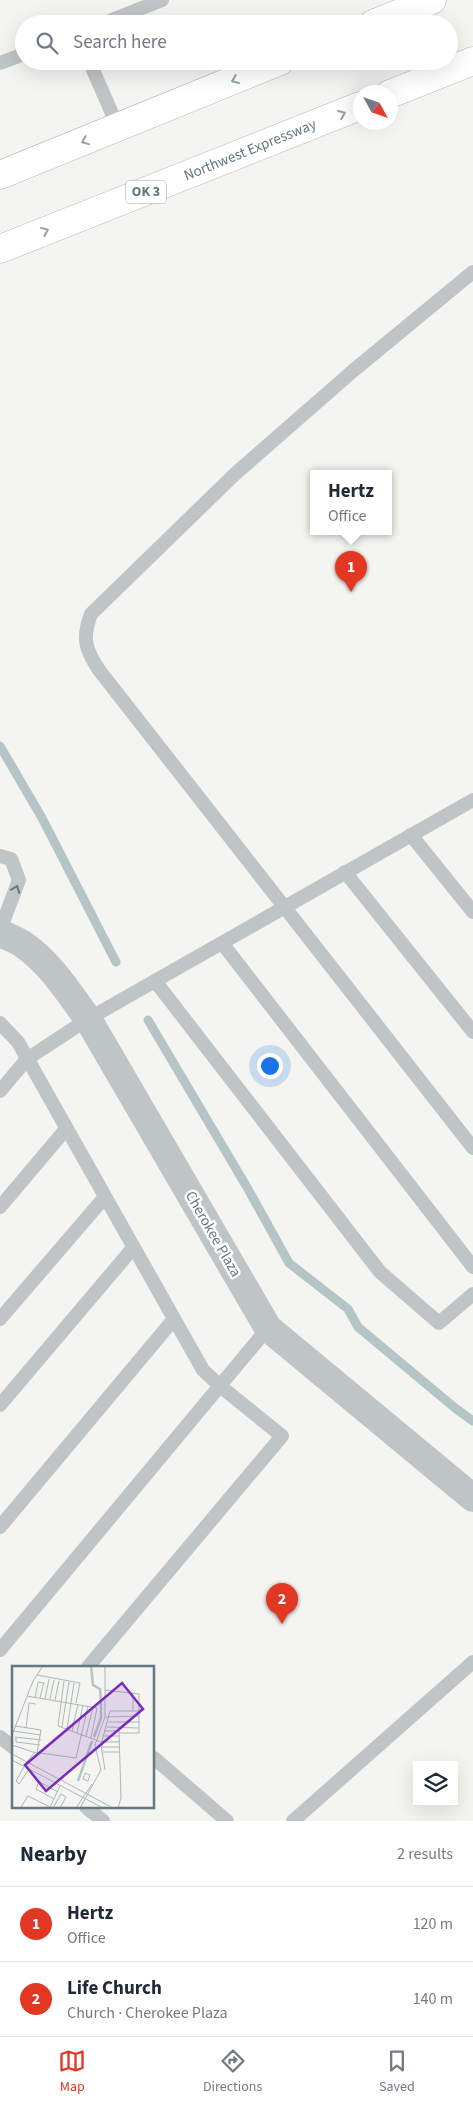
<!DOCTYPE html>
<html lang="en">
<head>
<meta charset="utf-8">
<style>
	body { margin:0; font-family:"Source Sans 3",sans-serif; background:#f6f6f7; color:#1f2937 }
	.controls { position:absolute; right:15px; bottom:15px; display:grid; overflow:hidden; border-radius:0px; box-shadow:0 5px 20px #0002 }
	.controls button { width:45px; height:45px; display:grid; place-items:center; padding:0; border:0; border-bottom:1px solid #e0e1e3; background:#fff; color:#1f2937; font:25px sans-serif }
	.compass { position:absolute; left:353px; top:85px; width:45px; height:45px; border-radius:50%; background:#fff; box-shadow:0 5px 20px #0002; rotate:130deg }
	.you { position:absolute; left:269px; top:1065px; width:18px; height:18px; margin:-12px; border:4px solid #fff; border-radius:50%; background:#1a73e8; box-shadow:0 0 0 8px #1a73e833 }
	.badge { display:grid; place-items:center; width:32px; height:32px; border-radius:50%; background:#e23823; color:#fff; font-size:16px; font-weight:700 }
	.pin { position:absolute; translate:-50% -41px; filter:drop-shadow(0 1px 2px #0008) }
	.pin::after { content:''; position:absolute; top:26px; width:18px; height:15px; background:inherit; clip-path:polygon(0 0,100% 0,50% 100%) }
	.popup { position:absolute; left:310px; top:470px; width:82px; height:65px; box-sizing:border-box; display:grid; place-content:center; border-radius:0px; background:#fff; filter:drop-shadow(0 1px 4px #0005); font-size:16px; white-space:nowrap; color:#747a83 }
	.popup b { font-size:19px; color:#1f2937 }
	.popup::after { content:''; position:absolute; left:50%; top:100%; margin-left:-10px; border:10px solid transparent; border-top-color:#fff }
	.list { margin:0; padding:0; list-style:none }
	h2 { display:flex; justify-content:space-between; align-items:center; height:65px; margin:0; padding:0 20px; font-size:21px }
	h2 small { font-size:16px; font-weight:400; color:#747a83 }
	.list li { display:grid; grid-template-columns:32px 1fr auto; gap:15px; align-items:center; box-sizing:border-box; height:75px; padding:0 20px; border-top:1px solid #e0e1e3 }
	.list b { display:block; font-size:19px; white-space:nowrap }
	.list p { margin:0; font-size:16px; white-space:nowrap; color:#747a83 }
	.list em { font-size:16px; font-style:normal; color:#747a83 }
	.icon { flex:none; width:28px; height:28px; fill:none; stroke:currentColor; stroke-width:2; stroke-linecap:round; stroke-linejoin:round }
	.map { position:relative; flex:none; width:473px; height:1821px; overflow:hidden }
	.search { position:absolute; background:#fff; box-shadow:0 5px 20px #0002; left:15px; right:15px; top:15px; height:55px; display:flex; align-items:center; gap:12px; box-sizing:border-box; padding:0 18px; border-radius:28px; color:#747a83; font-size:19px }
	.sheet { height:215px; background:#fff }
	nav { display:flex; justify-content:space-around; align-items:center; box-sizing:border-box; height:70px; border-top:1px solid #e0e1e3; background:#fff; font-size:14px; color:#747a83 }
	nav a { display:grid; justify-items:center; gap:2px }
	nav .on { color:#e23823 }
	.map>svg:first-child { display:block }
</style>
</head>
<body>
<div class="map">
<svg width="473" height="1821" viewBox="0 0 473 1821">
	<rect width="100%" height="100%" fill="#f4f4f0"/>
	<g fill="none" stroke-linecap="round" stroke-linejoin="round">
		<!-- stream -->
		<g stroke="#b5c4c6" stroke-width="9">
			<polyline points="0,746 42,818 116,962"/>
			<polyline points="148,1020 248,1189 289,1263 348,1309 358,1327 455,1408 473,1421"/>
		</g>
		<defs>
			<g id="trunk">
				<polyline points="373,24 432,0"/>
				<polyline points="390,94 473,61"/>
				<polyline points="0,175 280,61"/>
				<polyline points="0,249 360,106"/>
			</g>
		</defs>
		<!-- trunk casing -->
		<use href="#trunk" stroke="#b2b6b8" stroke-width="29"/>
		<!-- service -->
		<g stroke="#bfc4c6" stroke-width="14">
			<polyline points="102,24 162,0"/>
			<polyline points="89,61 118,127"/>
			<polyline points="0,63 24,54"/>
			<path d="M 473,272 L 354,370 L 235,474 L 91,614 C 82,638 85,649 99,670 L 473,1148"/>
			<polyline points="411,835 473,912"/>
			<polyline points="0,856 11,859 19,880 0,930"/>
			<polyline points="345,872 473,1032"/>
			<polyline points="222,943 473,1267"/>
			<polyline points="155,981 380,1272 439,1323 473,1294"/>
			<polyline points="0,1023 18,1042 203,1370 220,1386 282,1436 88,1667"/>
			<polyline points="0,1091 27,1059 88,1019 473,800"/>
			<polyline points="0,1207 66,1129"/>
			<polyline points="0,1319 104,1198"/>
			<polyline points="0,1405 133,1248"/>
			<polyline points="0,1527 174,1319"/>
			<polyline points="0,1650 268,1328"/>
			<polyline points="0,1737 14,1748"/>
			<polyline points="154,1758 227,1821"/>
			<polyline points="86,1807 103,1821"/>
			<polyline points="293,1821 473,1662"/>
		</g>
		<!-- tertiary -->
		<path stroke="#bfc4c6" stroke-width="28" d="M 0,933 C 8,937 17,940 24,945 C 51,964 69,993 88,1019 L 268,1328 L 473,1498"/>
		<!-- trunk -->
		<use href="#trunk" stroke="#fff" stroke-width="28"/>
	</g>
	<!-- one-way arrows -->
	<defs><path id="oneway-chevron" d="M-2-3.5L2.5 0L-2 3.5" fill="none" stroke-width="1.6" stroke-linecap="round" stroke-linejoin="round" transform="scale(1.25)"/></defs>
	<g stroke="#92a0a7">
		<use href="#oneway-chevron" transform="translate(235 80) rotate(158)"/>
		<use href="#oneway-chevron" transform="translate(342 114) rotate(-22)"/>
		<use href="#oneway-chevron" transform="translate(85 141) rotate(158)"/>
		<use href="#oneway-chevron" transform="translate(45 231) rotate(-22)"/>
	</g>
	<use stroke="#637881" href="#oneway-chevron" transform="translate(16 889) rotate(-69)"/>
	<g text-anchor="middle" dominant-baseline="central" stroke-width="5" stroke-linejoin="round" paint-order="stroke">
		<!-- shield labels -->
		<rect fill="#fff" stroke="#92a0a7" stroke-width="1" x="126" y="180.5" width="40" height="23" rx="4"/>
		<g font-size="14" font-weight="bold" fill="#637881">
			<text x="146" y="192">OK 3</text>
		</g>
		<!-- street labels -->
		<g font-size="15" fill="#637881" stroke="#fff">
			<text transform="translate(250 150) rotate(-22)">Northwest Expressway</text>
			<text transform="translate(213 1234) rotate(60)">Cherokee Plaza</text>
		</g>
	</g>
	<!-- overview -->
	<g transform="translate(12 1666)">
		<rect width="142" height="142" fill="#f4f4f0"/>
		<path fill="none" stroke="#b5c4c6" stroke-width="2.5" d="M 79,0 L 81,19 L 88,23 L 89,37 L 89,52 L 82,71M 66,115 L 80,75"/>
		<path fill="none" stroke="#adb7ba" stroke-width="1" d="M 25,9 L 68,17 L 64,37M 52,15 L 46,60 L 89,76 L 107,76M 93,24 L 127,28 L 127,67 L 107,67M 15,30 L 85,42 L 79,72M 23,32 L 26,16 L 31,17M 28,32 L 32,16M 33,33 L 37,13M 38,33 L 42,14M 43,34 L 47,15M 121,45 L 121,28M 93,51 L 127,50M 97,56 L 127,56M 3,60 L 29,64 L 25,87M 50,61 L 57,16M 95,61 L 127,62M 14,62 L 17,37 L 24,38M 55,63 L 62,17M 1,65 L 29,69M 60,65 L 66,38M 93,65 L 107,65 L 109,132 L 106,142M 65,67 L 71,39M 0,69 L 21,15 L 31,0M 74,70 L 81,41M 91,70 L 107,70M 3,71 L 29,74M 4,71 L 4,76 L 28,79M 0,79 L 21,86 L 64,92 L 76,40M 89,81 L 107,81M 91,86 L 107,86M 0,88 L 101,142M 0,94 L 91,142M 13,98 L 23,86M 12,101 L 4,115 L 7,118 L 17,103M 93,104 L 89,79 L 98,45 L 127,45M 73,107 L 78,109 L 76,115 L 71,113 ZM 26,115 L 46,126M 27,116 L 24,123 L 42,133M 38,141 L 48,120M 12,142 L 9,141 L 16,130 L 38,141M 41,142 L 49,128 L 54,131 L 48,142M 64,142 L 80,118M 68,142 L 89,104 L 83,79 L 93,51 L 93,0"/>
		<path fill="#7b2cbf" fill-opacity="0.15" stroke="#7b2cbf" stroke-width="2.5" d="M 110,17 L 131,43 L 34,125 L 13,99 Z"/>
		<rect width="142" height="142" fill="none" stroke="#637881" stroke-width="2.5"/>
	</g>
</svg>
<div class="controls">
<button><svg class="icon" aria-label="layers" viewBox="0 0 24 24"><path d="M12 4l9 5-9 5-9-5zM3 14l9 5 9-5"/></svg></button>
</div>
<svg class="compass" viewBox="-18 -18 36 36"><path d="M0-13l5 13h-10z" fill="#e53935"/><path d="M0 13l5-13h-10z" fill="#747a83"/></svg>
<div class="you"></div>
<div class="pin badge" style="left:351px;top:592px">1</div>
<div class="popup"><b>Hertz</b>Office</div>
<div class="pin badge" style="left:282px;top:1624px">2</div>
<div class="search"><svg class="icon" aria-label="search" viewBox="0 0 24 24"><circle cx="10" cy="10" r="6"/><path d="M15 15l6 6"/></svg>Search here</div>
</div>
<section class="sheet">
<h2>Nearby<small>2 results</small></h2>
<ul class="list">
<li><span class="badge">1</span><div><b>Hertz</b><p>Office</p></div><em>120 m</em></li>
<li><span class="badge">2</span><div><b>Life Church</b><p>Church · Cherokee Plaza</p></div><em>140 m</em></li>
</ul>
</section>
<nav>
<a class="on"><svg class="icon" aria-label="map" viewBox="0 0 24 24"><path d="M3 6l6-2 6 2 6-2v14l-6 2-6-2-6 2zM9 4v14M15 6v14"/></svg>Map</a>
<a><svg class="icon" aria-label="directions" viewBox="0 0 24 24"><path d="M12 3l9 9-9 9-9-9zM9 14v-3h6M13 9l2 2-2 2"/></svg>Directions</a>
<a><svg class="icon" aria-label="saved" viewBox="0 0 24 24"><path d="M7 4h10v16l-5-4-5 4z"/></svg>Saved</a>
</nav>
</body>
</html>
